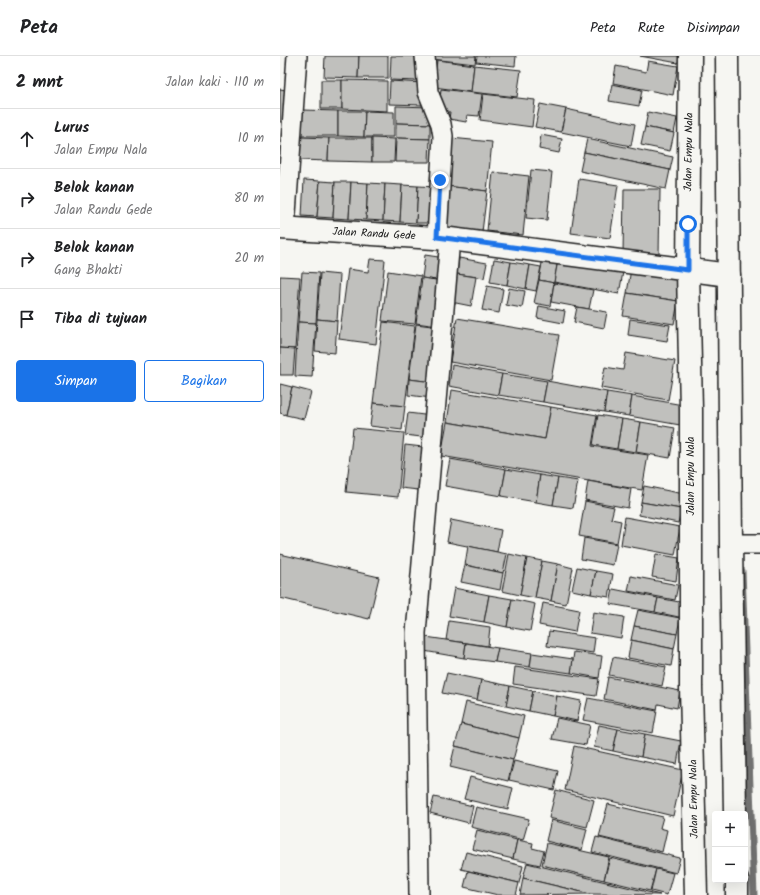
<!DOCTYPE html>
<html lang="id">
<head>
<meta charset="utf-8">
<style>
	body { margin:0; font-family:Kalam,sans-serif; background:#f6f6f6; color:#202124 }
	.controls { position:absolute; right:12px; bottom:12px; display:grid; overflow:hidden; border-radius:4px; box-shadow:0 4px 16px #0002 }
	.controls button { width:36px; height:36px; display:grid; place-items:center; padding:0; border:0; border-bottom:1px solid #e0e0e0; background:#fff; color:#202124; font:20px sans-serif }
	.stop { position:absolute; width:12px; height:12px; margin:-9px; border:3px solid #1a73e8; border-radius:50%; background:#fff }
	.stop.end { background:#1a73e8; border-color:#fff; box-shadow:0 1px 4px #0008 }
	.list { margin:0; padding:0; list-style:none }
	h2 { display:flex; justify-content:space-between; align-items:center; height:52px; margin:0; padding:0 16px; font-size:17px }
	h2 small { font-size:13px; font-weight:400; color:#757577 }
	.list li { display:grid; grid-template-columns:26px 1fr auto; gap:12px; align-items:center; box-sizing:border-box; height:60px; padding:0 16px; border-top:1px solid #e0e0e0 }
	.list b { display:block; font-size:15px; white-space:nowrap }
	.list p { margin:0; font-size:13px; white-space:nowrap; color:#757577 }
	.list em { font-size:13px; font-style:normal; color:#757577 }
	.actions { display:flex; gap:8px; padding:12px 16px }
	.actions a { flex:1; padding:9px 0; border:1px solid #1a73e8; border-radius:4px; text-align:center; font-size:14px; color:#1a73e8 }
	.actions .main { background:#1a73e8; color:#fff }
	.icon { flex:none; width:22px; height:22px; fill:none; stroke:currentColor; stroke-width:2; stroke-linecap:round; stroke-linejoin:round }
	.map { position:relative; flex:none; width:480px; height:839px; overflow:hidden }
	header { display:flex; align-items:center; gap:24px; box-sizing:border-box; height:56px; padding:0 20px; background:#fff; border-bottom:1px solid #e0e0e0 }
	header strong { font-size:19px }
	nav { display:flex; gap:22px; margin-inline-start:auto; font-size:14px }
	main { display:flex }
	aside { flex:1; background:#fff }
	.map>svg:first-child { display:block }
</style>
</head>
<body>
<header>
<strong>Peta</strong>
<nav><a>Peta</a><a>Rute</a><a>Disimpan</a></nav>
</header>
<main>
<aside>
<h2>2 mnt<small>Jalan kaki · 110 m</small></h2>
<ul class="list">
<li><svg class="icon" aria-label="ahead" viewBox="0 0 24 24"><path d="M12 20V5M6 11l6-6 6 6"/></svg><div><b>Lurus</b><p>Jalan Empu Nala</p></div><em>10 m</em></li>
<li><svg class="icon" aria-label="right" viewBox="0 0 24 24"><path d="M7 20v-9h11M14 6l5 5-5 5"/></svg><div><b>Belok kanan</b><p>Jalan Randu Gede</p></div><em>80 m</em></li>
<li><svg class="icon" aria-label="right" viewBox="0 0 24 24"><path d="M7 20v-9h11M14 6l5 5-5 5"/></svg><div><b>Belok kanan</b><p>Gang Bhakti</p></div><em>20 m</em></li>
<li><svg class="icon" aria-label="arrive" viewBox="0 0 24 24"><path d="M6 21V4h12l-3 4 3 4H6"/></svg><div><b>Tiba di tujuan</b></div></li>
</ul>
<div class="actions"><a class="main">Simpan</a><a>Bagikan</a></div>
</aside>
<div class="map">
<svg width="480" height="839" viewBox="0 0 480 839">
	<rect width="100%" height="100%" fill="#f6f6f2"/>
	<filter id="ink" filterUnits="userSpaceOnUse"><feTurbulence type="fractalNoise" baseFrequency=".025" numOctaves="2"/><feDisplacementMap in="SourceGraphic" scale="8" xChannelSelector="R" yChannelSelector="G"/><feConvolveMatrix kernelMatrix="1 2 1 2 8 2 1 2 1" color-interpolation-filters="sRGB"/></filter>
	<g filter="url(#ink)">
		<g fill="none" stroke-linecap="round" stroke-linejoin="round">
			<!-- stream -->
			<polyline stroke="#727271" stroke-width="7" points="462,515 474,839"/>
		</g>
		<!-- building -->
		<g fill="#c0c0bd" stroke="#1c1c1c">
			<polygon points="45,0 79,0 78,22 44,21"/>
			<polygon points="79,0 108,0 108,22 78,22"/>
			<polygon points="111,0 139,0 138,25 110,24"/>
			<polygon points="153,0 196,0 195,8 152,3"/>
			<polygon points="197,0 236,0 235,10 196,6"/>
			<polygon points="360,0 399,0 398,7"/>
			<polygon points="157,4 194,9 191,36 154,31"/>
			<polygon points="368,5 398,10 393,39 333,27 336,10 366,16"/>
			<polygon points="194,9 241,14 237,41 191,36"/>
			<rect x="41" y="24" width="21" height="29"/>
			<polygon points="62,24 107,25 107,55 62,53"/>
			<polygon points="110,25 143,27 142,49 109,48"/>
			<polygon points="332,28 362,34 359,50 329,45"/>
			<polygon points="0,33 6,34 5,66 0,66"/>
			<polygon points="161,33 202,38 199,60 187,59 186,66 169,63 170,56 159,55"/>
			<polygon points="203,38 255,44 252,71 200,64"/>
			<polygon points="260,48 286,53 281,76 255,71"/>
			<polygon points="116,50 151,51 150,68 116,67"/>
			<polygon points="286,53 355,68 351,90 281,76"/>
			<polygon points="22,54 58,55 58,80 21,80"/>
			<polygon points="58,55 85,55 84,81 58,80"/>
			<polygon points="85,55 114,56 114,81 84,81"/>
			<polygon points="368,56 397,62 394,77 365,71"/>
			<polygon points="116,67 150,68 150,83 116,82"/>
			<polygon points="365,71 394,77 390,95 361,89"/>
			<polygon points="261,79 282,83 279,97 259,93"/>
			<polygon points="21,81 49,82 48,105 20,104"/>
			<polygon points="49,82 92,82 92,106 48,105"/>
			<polygon points="92,82 115,83 114,106 92,106"/>
			<polygon points="116,82 150,83 149,106 115,106"/>
			<polygon points="171,82 212,86 207,135 166,130"/>
			<polygon points="307,83 393,101 390,114 304,96"/>
			<polygon points="304,96 390,114 386,133 300,115"/>
			<polygon points="251,114 272,116 267,164 246,162"/>
			<polygon points="213,116 249,120 243,179 207,175"/>
			<polygon points="299,123 338,129 330,182 291,177"/>
			<polygon points="24,124 40,125 37,161 22,160"/>
			<polygon points="40,125 55,126 53,162 37,161"/>
			<polygon points="55,126 71,126 69,163 53,162"/>
			<polygon points="71,126 88,127 86,164 69,163"/>
			<polygon points="88,127 105,128 103,165 86,164"/>
			<polygon points="105,128 122,129 120,166 103,165"/>
			<polygon points="122,129 138,130 136,167 120,166"/>
			<polygon points="138,130 157,131 155,167 136,167"/>
			<polygon points="166,130 207,135 202,176 161,172"/>
			<polygon points="344,133 380,133 379,199 343,198"/>
			<polygon points="145,199 165,202 163,225 142,222"/>
			<polygon points="263,201 278,203 274,227 259,224"/>
			<polygon points="179,202 207,207 204,222 177,218"/>
			<polygon points="90,203 105,204 96,288 59,283 68,213 88,216"/>
			<polygon points="214,203 231,206 227,229 210,226"/>
			<polygon points="278,204 343,216 339,238 274,226"/>
			<polygon points="231,206 250,209 246,233 227,229"/>
			<polygon points="250,209 261,211 256,235 246,233"/>
			<polygon points="351,213 402,221 398,245 347,237"/>
			<polygon points="108,215 141,220 135,268 102,265"/>
			<polygon points="22,216 39,217 36,267 18,266"/>
			<polygon points="40,217 60,219 57,265 37,263"/>
			<polygon points="177,218 196,221 191,250 171,246"/>
			<polygon points="0,220 20,221 15,293 0,292"/>
			<polygon points="142,222 163,225 157,270 136,267"/>
			<polygon points="259,224 274,227 270,250 254,247"/>
			<polygon points="274,227 313,234 309,253 271,246"/>
			<polygon points="207,230 223,233 219,257 202,254"/>
			<polygon points="229,232 245,235 242,252 226,249"/>
			<polygon points="347,237 398,245 394,268 343,260"/>
			<polygon points="259,250 285,255 283,267 257,262"/>
			<polygon points="297,251 327,256 324,272 294,266"/>
			<polygon points="177,262 279,279 271,324 170,306"/>
			<polygon points="37,263 57,265 55,297 35,295"/>
			<polygon points="350,263 390,269 387,285 348,279"/>
			<polygon points="18,266 36,267 32,321 15,320"/>
			<polygon points="103,266 135,270 125,350 93,347"/>
			<polygon points="136,268 160,271 153,326 129,323"/>
			<polygon points="0,292 15,293 13,319 0,319"/>
			<polygon points="346,297 395,305 388,344 321,332 325,311 343,314"/>
			<polygon points="172,309 222,318 218,339 169,330"/>
			<polygon points="222,318 267,325 263,346 218,339"/>
			<polygon points="129,323 153,326 151,342 128,339"/>
			<polygon points="267,325 327,336 324,356 263,346"/>
			<polygon points="0,328 12,331 6,359 0,357"/>
			<polygon points="12,331 31,336 24,363 6,359"/>
			<polygon points="172,334 271,351 265,383 167,366"/>
			<polygon points="327,336 352,340 349,360 324,356"/>
			<polygon points="352,340 403,349 400,369 349,360"/>
			<polygon points="93,347 125,350 122,374 90,370"/>
			<polygon points="271,351 317,359 312,390 368,399 362,434 161,400 167,366 265,383"/>
			<polygon points="128,357 152,360 149,382 125,379"/>
			<polygon points="318,359 342,363 337,393 313,389"/>
			<polygon points="342,363 361,366 356,396 337,393"/>
			<polygon points="361,366 395,372 390,402 356,396"/>
			<polygon points="73,372 124,377 118,441 66,436"/>
			<polygon points="125,389 143,391 138,434 121,432"/>
			<polygon points="170,403 226,413 221,440 165,430"/>
			<polygon points="226,413 260,419 256,446 221,440"/>
			<polygon points="260,419 278,422 273,449 256,446"/>
			<polygon points="278,422 298,425 293,452 273,449"/>
			<polygon points="308,425 351,433 348,452 305,444"/>
			<polygon points="364,430 404,438 401,453 361,446"/>
			<polygon points="305,445 334,451 331,463 341,465 337,487 299,480"/>
			<polygon points="361,446 401,453 398,467 359,459"/>
			<polygon points="345,461 400,471 395,499 341,489"/>
			<polygon points="171,464 221,474 217,496 167,486"/>
			<polygon points="304,482 337,488 333,509 301,503"/>
			<polygon points="188,490 227,498 223,517 185,509"/>
			<polygon points="0,498 99,521 89,563 0,542"/>
			<polygon points="229,498 247,502 240,539 222,535"/>
			<polygon points="376,498 399,502 396,525 372,521"/>
			<polygon points="247,502 262,505 255,542 240,539"/>
			<polygon points="262,505 278,508 271,545 255,542"/>
			<polygon points="278,508 293,512 286,548 271,545"/>
			<polygon points="185,509 223,517 220,534 181,526"/>
			<polygon points="297,511 316,515 311,538 292,534"/>
			<polygon points="316,515 333,518 329,541 311,538"/>
			<polygon points="351,520 398,529 395,544 348,535"/>
			<polygon points="174,532 209,539 204,566 169,560"/>
			<polygon points="333,533 378,542 375,556 330,548"/>
			<polygon points="209,539 232,543 227,571 204,566"/>
			<polygon points="378,542 410,548 408,563 375,556"/>
			<polygon points="232,543 255,548 250,575 227,571"/>
			<polygon points="263,547 299,554 295,576 259,569"/>
			<polygon points="358,554 400,562 397,578 354,570"/>
			<polygon points="313,556 344,561 341,582 310,577"/>
			<polygon points="169,565 210,571 208,590 166,584"/>
			<polygon points="354,570 397,578 394,593 351,584"/>
			<polygon points="269,575 315,582 313,597 267,590"/>
			<polygon points="146,581 186,587 184,602 144,595"/>
			<polygon points="351,584 394,593 391,610 348,602"/>
			<polygon points="186,587 218,592 215,606 184,602"/>
			<polygon points="218,592 252,597 250,611 215,606"/>
			<polygon points="294,596 322,600 319,622 291,617"/>
			<polygon points="252,597 293,603 291,617 250,611"/>
			<polygon points="333,601 386,611 382,630 329,619"/>
			<polygon points="235,611 319,623 316,640 233,628"/>
			<polygon points="167,617 201,624 197,644 162,637"/>
			<polygon points="328,621 400,635 397,652 378,648 377,654 324,643"/>
			<polygon points="201,624 230,630 226,650 197,644"/>
			<polygon points="230,630 253,635 249,655 226,650"/>
			<polygon points="253,635 277,640 273,660 249,655"/>
			<polygon points="277,640 301,645 297,665 273,660"/>
			<polygon points="308,642 377,655 373,677 303,664"/>
			<polygon points="186,646 244,660 239,682 181,668"/>
			<polygon points="277,662 310,669 306,689 272,683"/>
			<polygon points="181,668 239,682 233,704 175,690"/>
			<polygon points="319,669 338,673 333,695 314,691"/>
			<polygon points="338,673 365,678 361,701 333,695"/>
			<polygon points="365,678 401,685 397,708 361,701"/>
			<polygon points="175,690 233,704 228,725 170,711"/>
			<polygon points="294,690 403,714 393,760 285,734"/>
			<polygon points="234,705 278,715 274,734 229,724"/>
			<polygon points="190,721 233,732 228,753 184,743"/>
			<polygon points="276,734 314,744 307,771 269,762"/>
			<polygon points="154,741 193,750 189,767 150,757"/>
			<polygon points="328,748 383,761 380,772 387,774 382,796 319,781"/>
			<polygon points="196,751 249,763 243,784 191,771"/>
			<polygon points="271,764 307,773 302,794 266,785"/>
			<polygon points="197,774 237,784 233,803 192,793"/>
			<polygon points="316,781 400,802 396,817 312,796"/>
			<polygon points="237,784 253,787 252,792 264,795 260,809 233,803"/>
			<polygon points="267,787 329,801 324,824 262,809"/>
			<polygon points="186,796 243,810 239,827 181,813"/>
			<polygon points="330,802 376,813 370,835 324,824"/>
			<polygon points="247,807 380,839 310,838 243,822"/>
			<polygon points="376,813 393,817 387,839 371,835"/>
			<polygon points="188,815 239,827 236,839 218,839 184,831"/>
			<polygon points="243,822 310,838 240,839"/>
		</g>
		<g fill="none" stroke-linecap="round" stroke-linejoin="round">
			<defs>
				<g id="minor">
					<polyline points="145,0 148,36 161,68 163,80 157,181"/>
					<polyline points="5,172 17,0"/>
					<polyline points="451,488 480,488"/>
					<polyline points="139,839 136,577 170,183"/>
				</g>
				<polyline id="tertiary" points="0,172 170,183 449,219"/>
				<g id="secondary">
					<polyline points="410,0 408,214 411,354 411,631 416,839"/>
					<polyline points="447,0 451,488 455,758"/>
					<polyline points="457,824 457,839"/>
				</g>
			</defs>
			<!-- minor casing -->
			<use href="#minor" stroke="#1c1c1c" stroke-width="22"/>
			<!-- tertiary casing -->
			<use href="#tertiary" stroke="#1c1c1c" stroke-width="25"/>
			<!-- secondary casing -->
			<use href="#secondary" stroke="#1c1c1c" stroke-width="25"/>
			<!-- minor -->
			<use href="#minor" stroke="#f6f6f2" stroke-width="19"/>
			<!-- tertiary -->
			<use href="#tertiary" stroke="#f6f6f2" stroke-width="22"/>
			<!-- secondary -->
			<use href="#secondary" stroke="#f6f6f2" stroke-width="22"/>
		</g>
	</g>
	<g fill="none" stroke-linecap="round" stroke-linejoin="round" filter="url(#ink)">
		<!-- route -->
		<polyline stroke="#1a73e8" stroke-width="5" points="160,124 157,181 408,214 408,168"/>
	</g>
	<g text-anchor="middle" dominant-baseline="central" stroke-width="3" stroke-linejoin="round" paint-order="stroke">
		<!-- street labels -->
		<g font-size="11" fill="#1c1c1c" stroke="#f6f6f2">
			<text transform="translate(409 96) rotate(-89)">Jalan Empu Nala</text>
			<text transform="translate(94 178) rotate(3)">Jalan Randu Gede</text>
			<text transform="translate(411 420) rotate(-90)">Jalan Empu Nala</text>
			<text transform="translate(414 743) rotate(-91)">Jalan Empu Nala</text>
		</g>
	</g>
</svg>
<div class="controls">
<button>+</button>
<button>−</button>
</div>
<div class="stop" style="left:408px;top:168px"></div>
<div class="stop end" style="left:160px;top:124px"></div>
</div>
</main>
</body>
</html>
